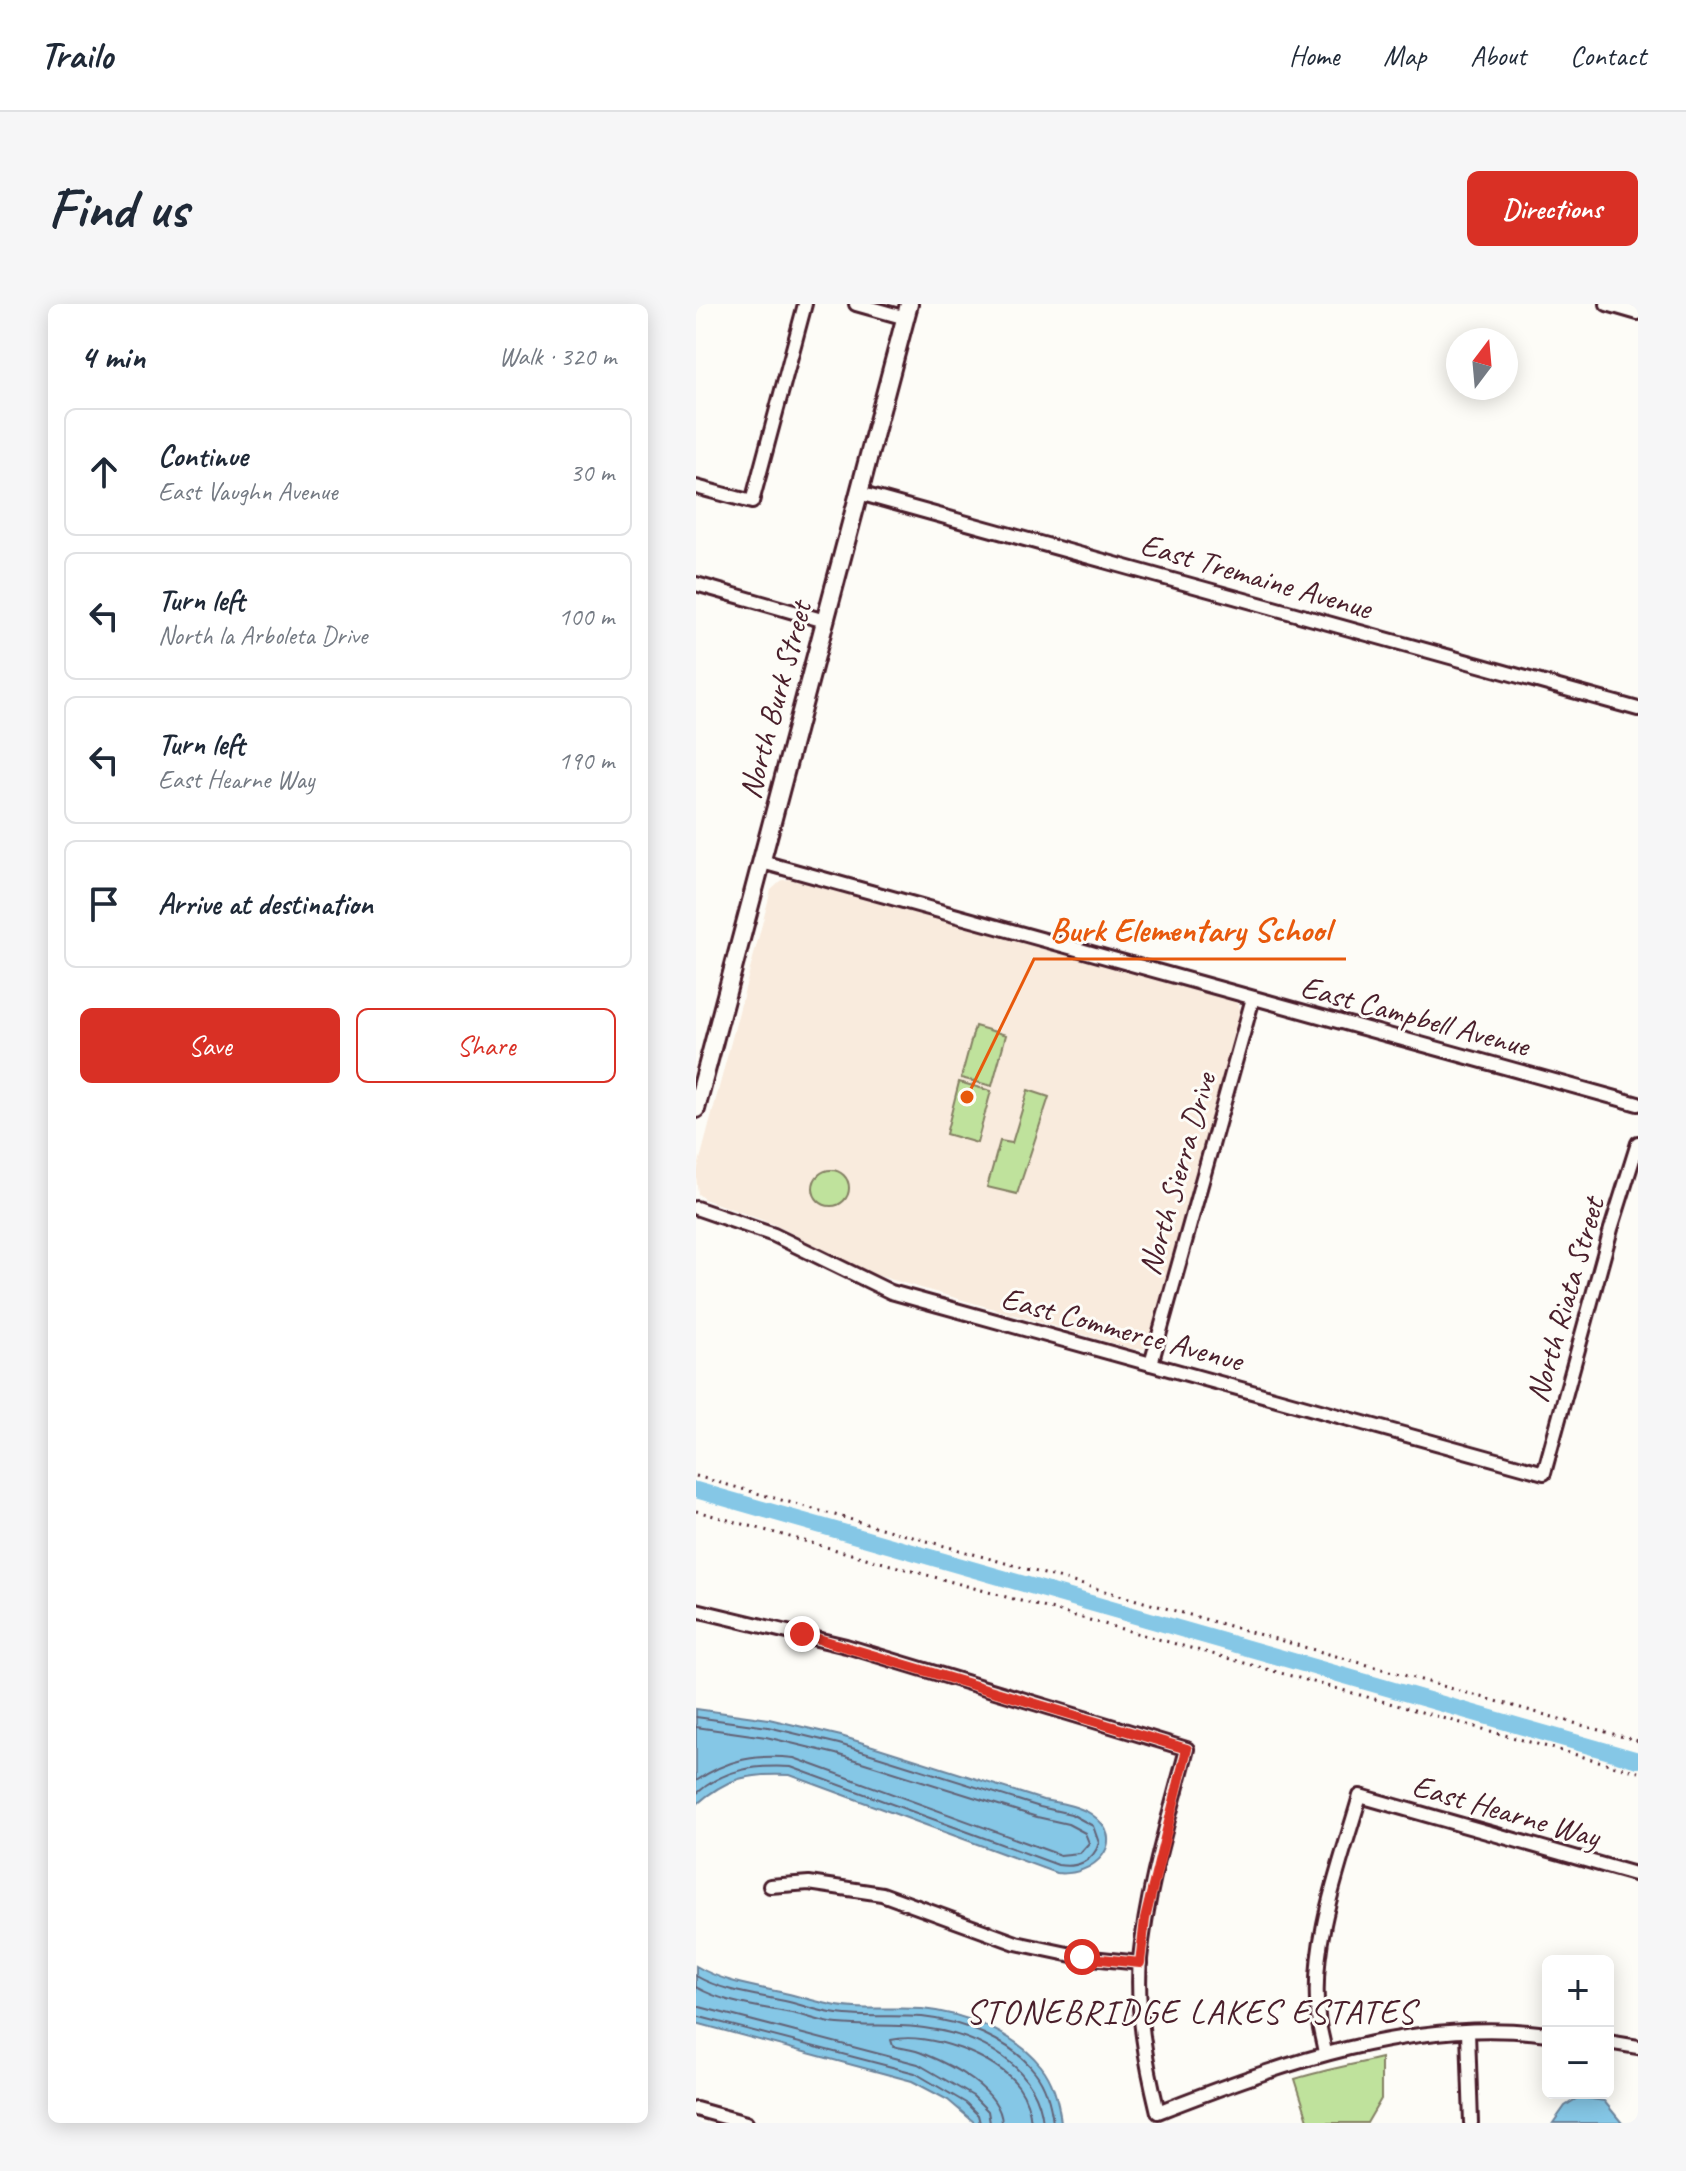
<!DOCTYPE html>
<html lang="en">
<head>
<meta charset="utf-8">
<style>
	body { margin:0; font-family:Caveat,sans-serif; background:#f6f6f7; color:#1f2937 }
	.controls { position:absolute; right:24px; bottom:24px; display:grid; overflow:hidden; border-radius:12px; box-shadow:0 4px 20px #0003 }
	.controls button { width:72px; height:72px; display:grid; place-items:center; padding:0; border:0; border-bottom:2px solid #e0e1e3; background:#fff; color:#1f2937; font:40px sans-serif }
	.compass { position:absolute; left:750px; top:24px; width:72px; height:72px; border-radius:50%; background:#fff; box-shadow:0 4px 20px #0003; rotate:16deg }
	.stop { position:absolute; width:24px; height:24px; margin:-18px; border:6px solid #d93025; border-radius:50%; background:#fff }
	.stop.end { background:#d93025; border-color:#fff; box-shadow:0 2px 8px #0008 }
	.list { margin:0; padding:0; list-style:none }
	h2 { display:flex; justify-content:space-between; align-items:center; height:104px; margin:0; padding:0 32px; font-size:34px }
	h2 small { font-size:26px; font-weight:400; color:#747a83 }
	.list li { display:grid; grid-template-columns:52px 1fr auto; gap:24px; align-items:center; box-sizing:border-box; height:128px; margin:0 16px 16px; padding:0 16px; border:2px solid #e0e1e3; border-radius:12px }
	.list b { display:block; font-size:30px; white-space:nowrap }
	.list p { margin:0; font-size:26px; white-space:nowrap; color:#747a83 }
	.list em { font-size:26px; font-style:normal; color:#747a83 }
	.actions { display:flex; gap:16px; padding:24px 32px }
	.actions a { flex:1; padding:18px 0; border:2px solid #d93025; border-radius:12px; text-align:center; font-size:28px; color:#d93025 }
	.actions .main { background:#d93025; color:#fff }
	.icon { flex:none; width:44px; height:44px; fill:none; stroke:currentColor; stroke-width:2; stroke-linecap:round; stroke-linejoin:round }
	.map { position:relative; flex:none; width:942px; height:1819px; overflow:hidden; border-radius:12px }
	header { display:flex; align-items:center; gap:48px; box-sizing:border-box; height:112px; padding:0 40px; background:#fff; border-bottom:2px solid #e0e1e3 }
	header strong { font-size:38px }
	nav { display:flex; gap:44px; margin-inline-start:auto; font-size:28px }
	.intro { display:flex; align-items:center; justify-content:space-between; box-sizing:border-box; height:192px; padding:0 48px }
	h1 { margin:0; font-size:56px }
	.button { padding:20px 36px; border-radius:12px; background:#d93025; color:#fff; font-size:28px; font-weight:700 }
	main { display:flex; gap:48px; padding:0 48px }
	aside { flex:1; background:#fff; border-radius:12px; box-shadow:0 4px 20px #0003 }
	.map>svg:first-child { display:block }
</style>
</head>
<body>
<header>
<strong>Trailo</strong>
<nav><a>Home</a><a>Map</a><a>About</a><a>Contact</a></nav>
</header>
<div class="intro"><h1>Find us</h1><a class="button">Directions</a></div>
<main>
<aside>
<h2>4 min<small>Walk · 320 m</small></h2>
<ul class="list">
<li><svg class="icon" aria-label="ahead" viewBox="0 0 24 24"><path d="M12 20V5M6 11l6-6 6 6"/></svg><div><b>Continue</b><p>East Vaughn Avenue</p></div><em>30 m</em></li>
<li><svg class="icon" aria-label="left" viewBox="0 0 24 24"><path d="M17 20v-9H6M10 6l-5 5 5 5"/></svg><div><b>Turn left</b><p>North la Arboleta Drive</p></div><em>100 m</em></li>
<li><svg class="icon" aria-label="left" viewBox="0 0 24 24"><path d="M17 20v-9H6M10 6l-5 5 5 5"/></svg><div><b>Turn left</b><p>East Hearne Way</p></div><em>190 m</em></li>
<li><svg class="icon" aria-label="arrive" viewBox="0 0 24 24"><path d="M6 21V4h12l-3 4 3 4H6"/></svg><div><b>Arrive at destination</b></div></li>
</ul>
<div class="actions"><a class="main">Save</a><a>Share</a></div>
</aside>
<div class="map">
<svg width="942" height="1819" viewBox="0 0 942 1819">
	<rect width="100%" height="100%" fill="#fdfcf7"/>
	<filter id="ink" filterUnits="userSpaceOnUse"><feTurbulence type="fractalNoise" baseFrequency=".0125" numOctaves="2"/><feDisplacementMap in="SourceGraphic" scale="16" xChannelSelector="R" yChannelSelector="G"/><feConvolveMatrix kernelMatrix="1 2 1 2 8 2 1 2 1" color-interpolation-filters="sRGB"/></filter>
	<g filter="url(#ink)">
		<!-- built -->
		<polygon fill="#f9ebdd" points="94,575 538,697 543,701 545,707 543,716 452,1038 448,1045 437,1045 176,970 77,920 8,895 2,890 0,871 75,586 86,576"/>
		<!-- green -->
		<g fill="#bfe29c" stroke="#848064" stroke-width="2">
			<polygon points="279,722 310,731 296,782 265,774"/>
			<polygon points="263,778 295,787 281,839 250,830"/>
			<polygon points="332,786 353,793 321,890 291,883 304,837 316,839"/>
			<circle cx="135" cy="884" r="18"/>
			<path d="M 685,1754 L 685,1795 L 671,1819 L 613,1819 L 599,1775 C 628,1766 656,1761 685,1754 Z"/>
		</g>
		<!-- water -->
		<g fill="#85c7e6" stroke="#6d849b" stroke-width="2">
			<path d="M 0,1405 L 73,1415 L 145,1432 L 347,1496 C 363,1499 381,1501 395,1510 C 435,1537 397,1574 360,1569 L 94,1471 C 54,1469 31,1473 0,1501 Z"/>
			<path d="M 0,1662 C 29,1679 62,1683 93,1690 C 109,1694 125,1699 141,1702 C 169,1707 198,1703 226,1705 C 268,1709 319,1729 345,1762 C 357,1777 363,1800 365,1819 L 279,1819 L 252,1796 L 216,1777 L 0,1719 Z"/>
			<polygon points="883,1793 908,1797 926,1819 857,1819 869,1802"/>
		</g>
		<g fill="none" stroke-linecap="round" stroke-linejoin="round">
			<!-- shore -->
			<g stroke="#626276" stroke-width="2">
				<path d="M 0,1413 L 72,1423 L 143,1440 L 344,1503 L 375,1510 L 397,1522 L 403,1539 C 397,1558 381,1564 362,1561 L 95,1463 C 58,1461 28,1465 0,1490"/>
				<path d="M 0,1423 L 70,1433 L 140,1450 L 341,1513 L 372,1520 L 389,1529 L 393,1539 L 384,1549 L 364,1551 L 98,1454 C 60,1450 32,1455 0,1477"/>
				<path d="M 0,1672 C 28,1688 62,1691 93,1698 C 109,1702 125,1708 141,1710 C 169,1714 198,1711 226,1713 C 265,1717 315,1736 339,1768 C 350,1782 355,1802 357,1819"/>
				<path d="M 0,1683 C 29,1700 68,1703 100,1710 C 114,1713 128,1719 142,1720 C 171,1723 200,1720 228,1724 C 282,1731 341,1760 347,1819"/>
				<polyline points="0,1702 222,1760 277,1792 292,1807 294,1819"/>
				<polyline points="0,1712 219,1769 270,1799 282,1811 284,1819"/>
				<path d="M 306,1819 C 305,1786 255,1761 228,1750 C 218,1745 207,1745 197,1742 L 195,1736 C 231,1727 301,1752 323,1783 C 330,1793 334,1807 335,1819"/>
			</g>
			<!-- canal -->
			<polyline stroke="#85c7e6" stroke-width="16" points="0,1186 942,1456"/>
			<defs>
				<g id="street">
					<polyline points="160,0 210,14"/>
					<polyline points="911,0 942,9"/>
					<polyline points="0,183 56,198 109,0"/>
					<polyline points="163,189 942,405"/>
					<polyline points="0,280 129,317"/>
					<polyline points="66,558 942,800"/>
					<polyline points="0,904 78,931 195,988 848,1169 915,925 942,839"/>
					<polyline points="455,1060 557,694"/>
					<path d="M 0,1306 L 150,1342 L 491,1445 C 473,1514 451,1584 444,1655 C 440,1706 450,1759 462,1808 C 585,1760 718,1712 852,1730"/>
					<polyline points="74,1582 113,1579 186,1590 320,1639 386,1653 444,1659"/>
					<polyline points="772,1728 775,1819"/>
					<polyline points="912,1738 942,1743"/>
					<path d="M 629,1749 C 627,1736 623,1724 622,1712 C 614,1637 644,1562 664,1492 L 942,1571"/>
					<polyline points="0,1805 50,1819"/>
				</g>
				<polyline id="secondary" points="0,805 213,0"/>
			</defs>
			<!-- street casing -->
			<use href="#street" stroke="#4a1f2b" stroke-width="18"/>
			<!-- secondary casing -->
			<use href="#secondary" stroke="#4a1f2b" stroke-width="22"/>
			<!-- path -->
			<g stroke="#4a1f2b" stroke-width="3" stroke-dasharray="2 6" stroke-linecap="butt">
				<polyline points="0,1172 942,1437"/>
				<polyline points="0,1207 942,1468"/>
			</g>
			<!-- street -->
			<use href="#street" stroke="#fdfcf7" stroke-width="12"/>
			<!-- secondary -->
			<use href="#secondary" stroke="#fdfcf7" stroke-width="16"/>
		</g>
	</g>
	<g fill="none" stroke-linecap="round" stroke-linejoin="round" filter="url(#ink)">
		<!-- route -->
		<polyline stroke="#d93025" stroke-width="10" points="106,1330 491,1445 449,1615 444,1659 386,1653"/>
	</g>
	<g text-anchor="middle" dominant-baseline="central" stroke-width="6" stroke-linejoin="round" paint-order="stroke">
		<!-- street labels -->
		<g font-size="32" fill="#4a1f2b" stroke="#fdfcf7">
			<text transform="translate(560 272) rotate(16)">East Tremaine Avenue</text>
			<text transform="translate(79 396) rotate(-75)">North Burk Street</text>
			<text transform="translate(719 712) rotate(15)">East Campbell Avenue</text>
			<text transform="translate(481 870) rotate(-74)">North Sierra Drive</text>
			<text transform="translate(869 996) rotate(-74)">North Riata Street</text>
			<text transform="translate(426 1025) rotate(15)">East Commerce Avenue</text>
			<text transform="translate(810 1507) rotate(16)">East Hearne Way</text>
		</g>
		<!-- neighbourhood labels -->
		<g font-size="34" letter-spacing="2" fill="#4a1f2b" stroke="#fdfcf7">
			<text x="495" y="1707">STONEBRIDGE LAKES ESTATES</text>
		</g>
	</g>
	<!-- callouts -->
	<path fill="none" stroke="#e8590c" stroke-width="3" d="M271 793L338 655H650"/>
	<circle fill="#e8590c" stroke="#fdfcf7" stroke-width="3" cx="271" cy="793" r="8"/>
	<g font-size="34" text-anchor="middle" font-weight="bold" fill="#e8590c" stroke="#fdfcf7" stroke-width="6" stroke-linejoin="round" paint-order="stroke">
		<text x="494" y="637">Burk Elementary School</text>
	</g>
</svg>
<div class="controls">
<button>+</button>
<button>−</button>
</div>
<svg class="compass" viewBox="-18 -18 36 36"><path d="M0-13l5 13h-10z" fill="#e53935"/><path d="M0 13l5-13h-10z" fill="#747a83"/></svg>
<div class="stop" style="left:386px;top:1653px"></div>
<div class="stop end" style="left:106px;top:1330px"></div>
</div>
</main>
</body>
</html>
